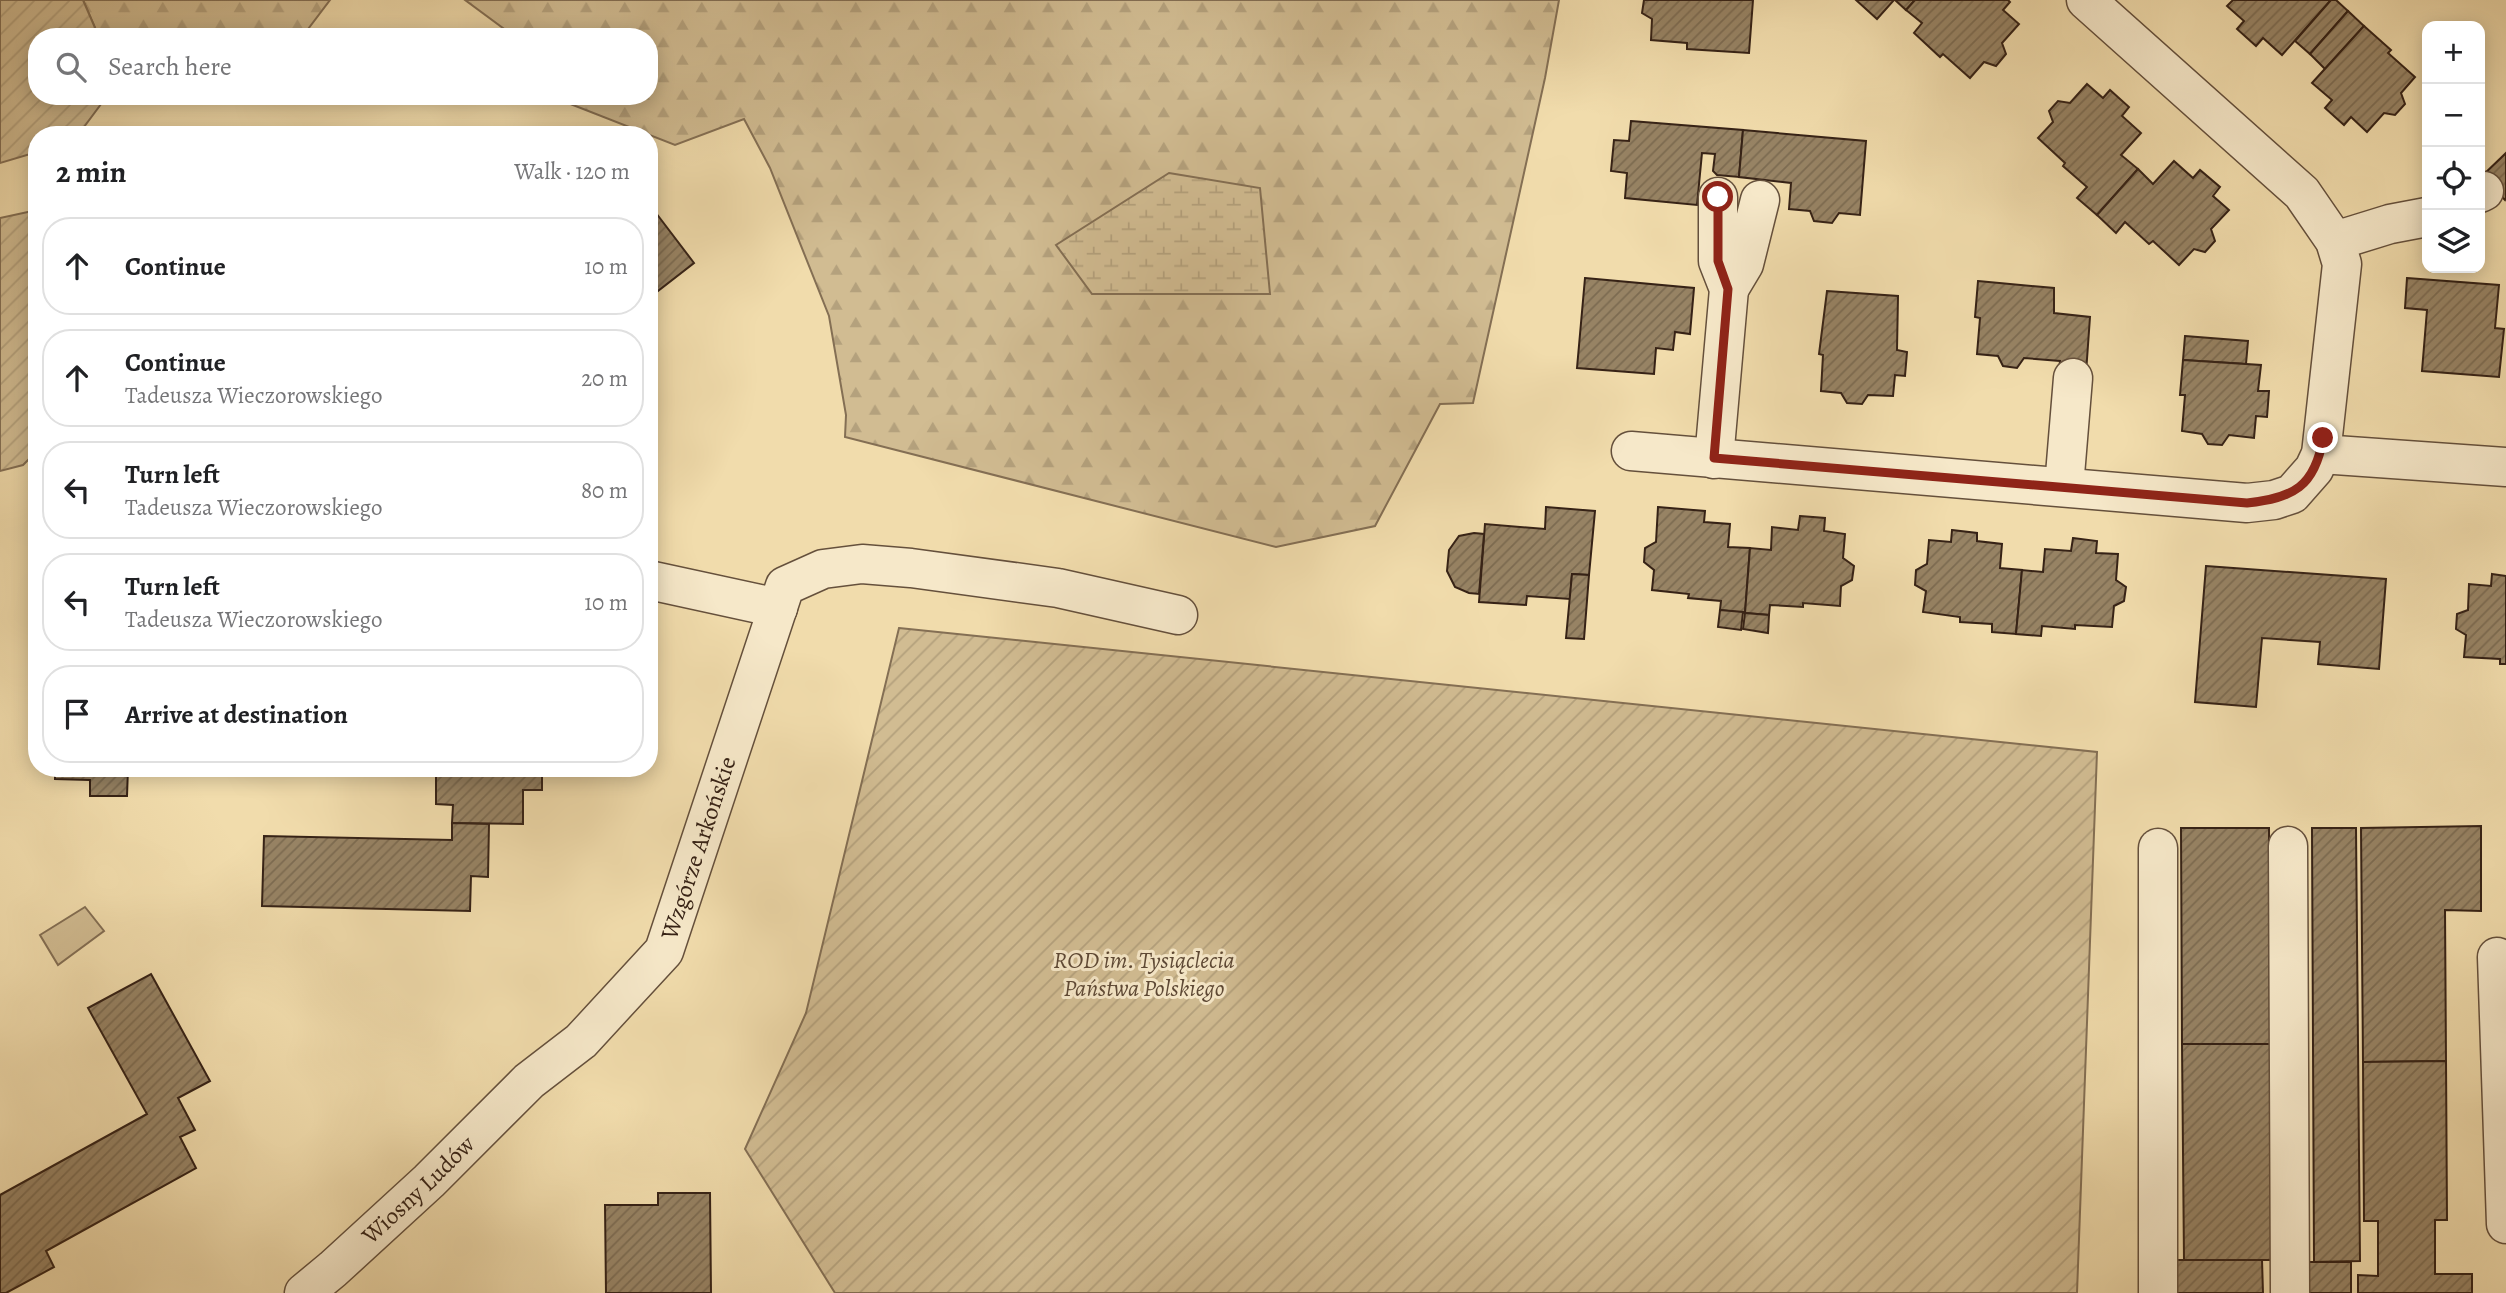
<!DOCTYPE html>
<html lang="en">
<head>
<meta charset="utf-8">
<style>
	body { margin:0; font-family:Alegreya,serif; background:#f2f2f2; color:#202124 }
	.controls { position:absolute; right:21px; top:21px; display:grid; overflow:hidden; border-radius:14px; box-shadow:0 4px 18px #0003 }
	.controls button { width:63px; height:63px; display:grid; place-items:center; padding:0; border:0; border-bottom:2px solid #e0e0e0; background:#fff; color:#202124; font:35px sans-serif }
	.stop { position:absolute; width:21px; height:21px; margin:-16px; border:5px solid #8f2418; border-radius:50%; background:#fff }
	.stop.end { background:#8f2418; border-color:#fff; box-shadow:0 2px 7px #0008 }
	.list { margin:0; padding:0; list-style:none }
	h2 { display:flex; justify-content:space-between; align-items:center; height:91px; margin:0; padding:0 28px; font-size:30px }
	h2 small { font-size:23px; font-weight:400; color:#757577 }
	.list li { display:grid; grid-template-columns:46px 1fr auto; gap:21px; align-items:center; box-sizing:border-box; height:98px; margin:0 14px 14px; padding:0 14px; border:2px solid #e0e0e0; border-radius:28px }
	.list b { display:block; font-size:26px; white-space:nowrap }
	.list p { margin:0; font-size:23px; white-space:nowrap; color:#757577 }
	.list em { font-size:23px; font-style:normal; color:#757577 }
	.icon { flex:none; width:38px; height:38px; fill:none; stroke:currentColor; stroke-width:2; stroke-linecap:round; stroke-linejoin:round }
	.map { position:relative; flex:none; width:2506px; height:1293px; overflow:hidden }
	.search { position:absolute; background:#fff; box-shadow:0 4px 18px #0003; left:28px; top:28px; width:630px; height:77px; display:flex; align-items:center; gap:18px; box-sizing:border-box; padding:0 24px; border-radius:28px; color:#757577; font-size:26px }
	.panel { position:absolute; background:#fff; box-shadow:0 4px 18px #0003; left:28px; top:126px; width:630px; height:651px; border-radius:28px }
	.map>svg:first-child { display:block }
</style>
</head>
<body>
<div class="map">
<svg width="2506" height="1293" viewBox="0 0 2506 1293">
	<defs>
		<pattern id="forest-firs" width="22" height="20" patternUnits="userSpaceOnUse" patternTransform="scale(1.75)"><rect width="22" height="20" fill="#d1bc92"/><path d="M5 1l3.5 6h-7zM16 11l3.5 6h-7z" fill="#b4a17d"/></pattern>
		<pattern id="wetland-marsh" width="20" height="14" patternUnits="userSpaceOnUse" patternTransform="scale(1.75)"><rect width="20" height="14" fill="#d1bc92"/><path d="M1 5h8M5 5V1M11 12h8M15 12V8" fill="none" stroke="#b4a17d"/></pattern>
		<pattern id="garden-furrows" width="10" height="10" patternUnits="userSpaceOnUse" patternTransform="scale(1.75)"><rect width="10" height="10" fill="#d1bc92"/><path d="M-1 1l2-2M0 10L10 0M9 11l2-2" fill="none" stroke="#b4a17d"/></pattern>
		<pattern id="building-hatch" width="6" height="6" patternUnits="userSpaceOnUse" patternTransform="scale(1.75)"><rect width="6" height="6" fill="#978364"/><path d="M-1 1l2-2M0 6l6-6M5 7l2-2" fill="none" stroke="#7c6b51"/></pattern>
	</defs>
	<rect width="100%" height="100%" fill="#f1dcac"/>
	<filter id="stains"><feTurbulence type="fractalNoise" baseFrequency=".00286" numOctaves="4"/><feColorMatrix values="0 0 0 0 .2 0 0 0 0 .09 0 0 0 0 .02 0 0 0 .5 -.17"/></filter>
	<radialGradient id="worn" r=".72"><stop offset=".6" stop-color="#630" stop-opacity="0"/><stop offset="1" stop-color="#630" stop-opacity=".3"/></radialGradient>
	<!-- forest -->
	<g fill="url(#forest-firs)" stroke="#846f54" stroke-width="2">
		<polygon points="83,0 330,0 302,37 99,37"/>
		<polygon points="465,0 1559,0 1545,78 1473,403 1440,404 1375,526 1276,547 845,437 846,415 829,316 770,168 744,119 675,145 550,96 649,96 649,37 515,37"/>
		<polygon points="146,96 255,96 254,98 158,102"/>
	</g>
	<!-- wetland -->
	<polygon fill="url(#wetland-marsh)" stroke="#846f54" stroke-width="2" points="1169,173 1260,188 1270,294 1092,294 1056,245"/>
	<!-- park -->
	<polygon fill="#d1bc92" stroke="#846f54" stroke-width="2" points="85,907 104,931 58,965 40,935"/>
	<!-- garden -->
	<g fill="url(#garden-furrows)" stroke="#846f54" stroke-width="2">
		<polygon points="0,0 83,0 99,37 37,37 37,96 107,96 78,135 37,135 37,152 0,163"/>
		<polygon points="37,210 37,451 23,465 0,471 0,218"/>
		<polygon points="899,628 2097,752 2077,1293 835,1293 745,1149 806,1013"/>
	</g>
	<!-- building -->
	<g fill="url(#building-hatch)" stroke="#362216" stroke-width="2">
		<polygon points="1644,0 1753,0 1749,53 1687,49 1687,43 1651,40 1652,19 1642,13"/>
		<polygon points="1856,0 1894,0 1877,19"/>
		<polygon points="1895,0 1915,0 1906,10"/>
		<polygon points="1915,0 2008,0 2010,2 2003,10 2019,24 2002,43 2006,54 1996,66 1984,62 1970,78 1943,54 1940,57 1914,33 1922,23 1906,10"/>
		<polygon points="2233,0 2331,0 2282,55 2263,38 2256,46 2237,29 2244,21 2227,6"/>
		<polygon points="2331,0 2336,0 2348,11 2310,54 2295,41"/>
		<polygon points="2348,11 2364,26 2325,69 2310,54"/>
		<polygon points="2364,26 2391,50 2388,53 2415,77 2401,93 2405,104 2395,115 2384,113 2367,132 2351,117 2344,125 2325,108 2332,100 2312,83"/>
		<polygon points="2087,84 2103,98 2110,90 2129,107 2122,116 2141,133 2121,155 2138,169 2097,215 2077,198 2087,187 2063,166 2065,163 2038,138 2053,122 2049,111 2058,101 2070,103"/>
		<polygon points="1631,121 1743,130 1739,177 1717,175 1713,171 1715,154 1702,153 1697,205 1625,198 1627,173 1611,171 1614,140 1629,141"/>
		<polygon points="1743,130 1866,141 1860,215 1839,213 1832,223 1814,221 1810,211 1789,209 1791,183 1739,177"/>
		<polygon points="2506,153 2506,198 2505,200 2482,176"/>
		<polygon points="2174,161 2193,178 2200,170 2220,187 2213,196 2229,210 2211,229 2215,241 2205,252 2194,249 2179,265 2153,241 2149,244 2125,222 2116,233 2097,215 2138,169 2153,184"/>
		<polygon points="656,213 694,263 654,294 649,288 649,218"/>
		<polygon points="1585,278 1694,288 1690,334 1675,332 1673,350 1656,348 1654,374 1577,368"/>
		<polygon points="2407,278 2499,285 2495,328 2504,329 2499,377 2422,371 2427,310 2405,308"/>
		<polygon points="1978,281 2054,288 2054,313 2090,317 2086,373 2059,371 2060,361 2024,358 2017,368 2003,366 1998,356 1977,354 1980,318 1975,317"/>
		<polygon points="1827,291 1898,296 1897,350 1907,352 1905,376 1895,375 1893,396 1868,395 1862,404 1847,403 1841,393 1821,391 1823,355 1819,354"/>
		<polygon points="2185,336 2248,341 2246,364 2183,360"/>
		<polygon points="2183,360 2261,365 2258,391 2269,391 2267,417 2256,416 2254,438 2229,435 2222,445 2208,444 2202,434 2182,431 2185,395 2180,395"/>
		<polygon points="1546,507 1595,511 1589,575 1572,574 1570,599 1527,596 1526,605 1479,602 1485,524 1545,529"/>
		<polygon points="1658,507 1705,511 1704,522 1730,524 1728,547 1750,548 1745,613 1720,610 1721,601 1688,598 1689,594 1652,590 1654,570 1644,562 1645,548 1656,542"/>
		<polygon points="1800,516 1825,518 1824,531 1845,534 1843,558 1854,566 1852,580 1841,586 1840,606 1803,603 1803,607 1770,605 1769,615 1745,613 1750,548 1771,550 1772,527 1798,530"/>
		<polygon points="1952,530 1977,533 1977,541 2002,544 2000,568 2022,570 2016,634 1992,632 1992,624 1960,622 1960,617 1923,612 1926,591 1915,585 1916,570 1927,564 1929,540 1951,542"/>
		<polygon points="1474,533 1484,534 1479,594 1469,593 1455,587 1447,571 1449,550 1459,536"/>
		<polygon points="2073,538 2097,541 2096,553 2118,554 2116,580 2126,587 2124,601 2114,606 2112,627 2075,625 2075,629 2042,626 2041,636 2016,634 2022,570 2043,572 2045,549 2071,551"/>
		<polygon points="2206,566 2386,579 2379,669 2318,664 2320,642 2262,638 2256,707 2195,702"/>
		<polygon points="1572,574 1589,575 1584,639 1566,638"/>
		<polygon points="2492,574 2506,576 2506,664 2500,664 2500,659 2464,657 2466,635 2456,629 2457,614 2468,610 2469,584 2491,586"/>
		<polygon points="1720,610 1743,612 1741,630 1718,627"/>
		<polygon points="1745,613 1769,615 1768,633 1743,629"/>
		<polygon points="55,768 128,768 127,796 90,796 90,780 55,779"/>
		<polygon points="436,768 542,768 542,790 523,790 523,824 452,823 453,805 436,804"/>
		<polygon points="452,823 489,824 488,877 471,876 470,911 262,906 264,836 452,840"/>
		<polygon points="2481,826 2481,911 2445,910 2446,1061 2363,1062 2361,828"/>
		<polygon points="2181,828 2269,828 2270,1044 2182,1044"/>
		<polygon points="2312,828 2356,828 2360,1261 2314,1262"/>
		<polygon points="151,974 210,1081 178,1098 195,1130 180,1137 196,1168 46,1251 54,1267 6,1293 0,1293 0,1195 147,1114 88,1008"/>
		<polygon points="2182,1044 2270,1044 2272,1260 2184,1260"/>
		<polygon points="2446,1061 2447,1220 2435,1220 2435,1274 2472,1274 2472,1293 2358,1293 2358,1275 2378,1276 2378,1221 2364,1221 2363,1062"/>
		<polygon points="658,1193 710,1193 711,1293 606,1293 605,1205 658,1205"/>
		<polygon points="2175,1260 2262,1260 2263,1293 2175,1293"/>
		<polygon points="2305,1262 2351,1262 2351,1293 2306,1293"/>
	</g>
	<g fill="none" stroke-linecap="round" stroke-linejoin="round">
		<defs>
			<g id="minor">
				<polyline points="2480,193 2484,191"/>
				<polyline points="2335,241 2390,224 2427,217"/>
				<polyline points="1729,289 1744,264 1760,200"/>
				<polyline points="1631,451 2247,503 2274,500 2292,494 2314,469 2321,454 2342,264 2335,241 2302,193 2086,0"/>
				<polyline points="2321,454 2506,467"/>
				<polyline points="1714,459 1729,289 1718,261 1718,197"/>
				<polyline points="2064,487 2073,378"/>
				<polyline points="649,580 778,608"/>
				<polyline points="2288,846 2290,1293"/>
				<polyline points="2158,848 2158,1293"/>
				<polyline points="2497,957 2506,1224"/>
				<path id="s1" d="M 304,1293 L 333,1269 L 429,1181 L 529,1081 L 581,1041 L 664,951 L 785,586 L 823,569 L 862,564 L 911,568 L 1058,588 L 1178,615"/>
			</g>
		</defs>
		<!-- minor casing -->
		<use href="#minor" stroke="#65503c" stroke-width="41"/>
		<!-- minor -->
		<use href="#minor" stroke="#f6e8c9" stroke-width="38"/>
	</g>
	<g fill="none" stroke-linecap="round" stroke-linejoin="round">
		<!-- route -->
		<path stroke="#8f2418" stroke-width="9" d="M 1718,197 L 1718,261 L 1728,289 L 1714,458 L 2247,503 C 2293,498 2315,487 2323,438"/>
	</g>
	<g text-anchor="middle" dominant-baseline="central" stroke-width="6" stroke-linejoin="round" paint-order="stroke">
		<!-- street labels -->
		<g font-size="24" fill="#362216" stroke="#f6e8c9">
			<text stroke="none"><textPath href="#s1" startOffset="606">Wzgórze Arkońskie</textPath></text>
			<text stroke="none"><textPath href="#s1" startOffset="154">Wiosny Ludów</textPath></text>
		</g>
		<!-- park labels -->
		<g font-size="24" font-style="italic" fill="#5d4835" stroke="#f6e8c9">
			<text x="1144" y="960">ROD im. Tysiąclecia<tspan x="1144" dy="28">Państwa Polskiego</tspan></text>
		</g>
	</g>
	<rect width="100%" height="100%" filter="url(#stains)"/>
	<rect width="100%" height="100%" fill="url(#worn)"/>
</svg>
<div class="controls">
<button>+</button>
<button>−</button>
<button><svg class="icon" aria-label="locate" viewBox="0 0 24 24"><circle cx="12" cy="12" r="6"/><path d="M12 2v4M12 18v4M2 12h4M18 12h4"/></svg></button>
<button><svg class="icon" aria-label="layers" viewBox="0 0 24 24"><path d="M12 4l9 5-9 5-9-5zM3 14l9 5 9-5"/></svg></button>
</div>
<div class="stop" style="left:1718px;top:197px"></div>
<div class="stop end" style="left:2323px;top:438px"></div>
<div class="search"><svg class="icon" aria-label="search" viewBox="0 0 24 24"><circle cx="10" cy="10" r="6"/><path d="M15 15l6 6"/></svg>Search here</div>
<section class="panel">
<h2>2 min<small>Walk · 120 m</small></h2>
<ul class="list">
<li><svg class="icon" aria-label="ahead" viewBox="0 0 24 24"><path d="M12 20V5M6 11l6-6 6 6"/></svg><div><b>Continue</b></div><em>10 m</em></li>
<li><svg class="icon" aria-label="ahead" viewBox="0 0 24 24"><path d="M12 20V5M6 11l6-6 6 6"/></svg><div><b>Continue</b><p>Tadeusza Wieczorowskiego</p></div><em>20 m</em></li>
<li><svg class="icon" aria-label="left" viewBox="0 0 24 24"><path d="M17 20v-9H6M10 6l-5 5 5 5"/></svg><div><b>Turn left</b><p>Tadeusza Wieczorowskiego</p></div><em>80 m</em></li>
<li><svg class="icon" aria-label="left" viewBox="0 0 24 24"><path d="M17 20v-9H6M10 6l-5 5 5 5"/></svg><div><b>Turn left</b><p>Tadeusza Wieczorowskiego</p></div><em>10 m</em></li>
<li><svg class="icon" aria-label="arrive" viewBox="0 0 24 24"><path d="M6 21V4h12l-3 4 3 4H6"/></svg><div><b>Arrive at destination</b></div></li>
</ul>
</section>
</div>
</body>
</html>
